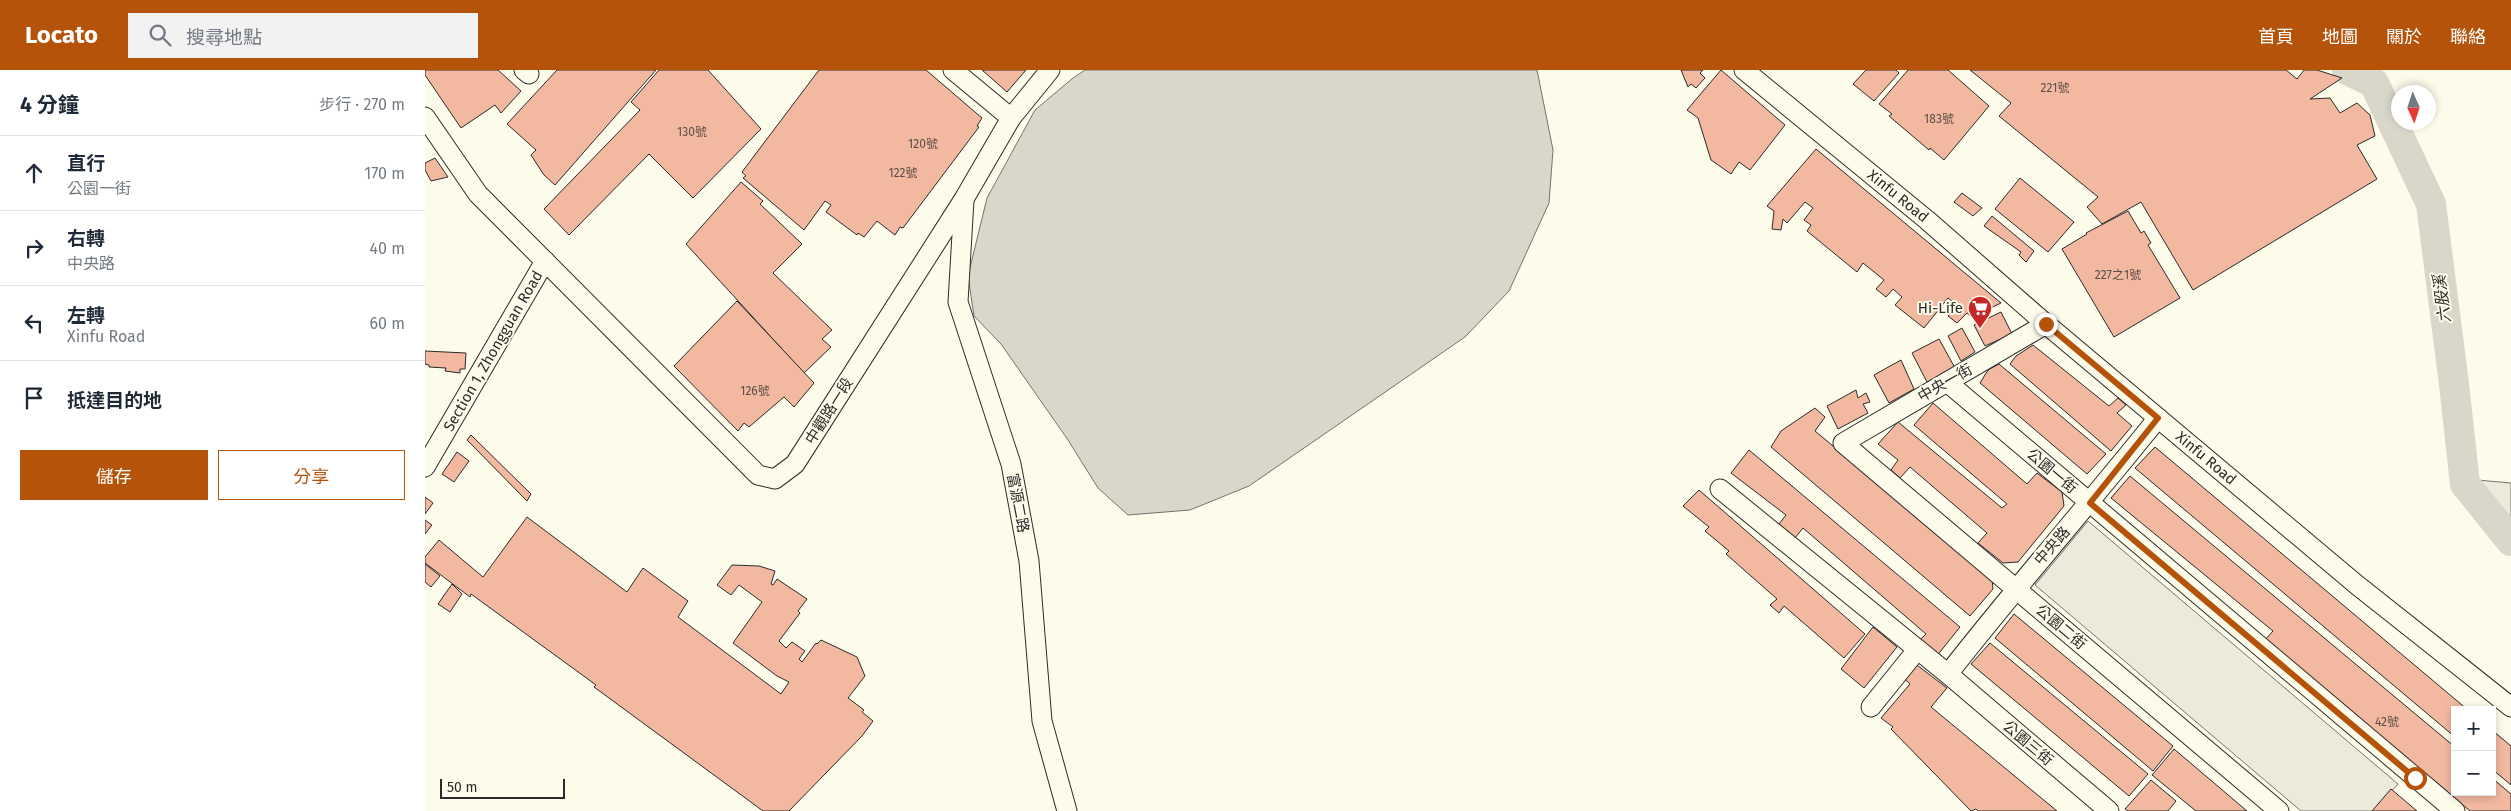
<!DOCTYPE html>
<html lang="zh-TW">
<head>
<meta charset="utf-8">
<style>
	body { margin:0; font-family:"Fira Sans","Noto Sans TC",sans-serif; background:#f2f2f3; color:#1f2937 }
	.controls { position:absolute; right:15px; bottom:15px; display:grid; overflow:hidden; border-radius:0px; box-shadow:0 2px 8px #0003 }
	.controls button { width:45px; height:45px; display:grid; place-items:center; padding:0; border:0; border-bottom:1px solid #e0e1e3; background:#fff; color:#1f2937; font:25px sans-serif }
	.compass { position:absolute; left:1966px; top:15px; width:45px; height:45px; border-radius:50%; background:#fff; box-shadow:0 2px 8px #0003; rotate:177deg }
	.scale { position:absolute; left:15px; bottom:12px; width:125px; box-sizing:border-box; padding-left:5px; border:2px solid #2b2b2b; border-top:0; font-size:14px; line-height:18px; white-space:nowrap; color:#2b2b2b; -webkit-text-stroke:4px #fdfbea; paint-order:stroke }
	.stop { position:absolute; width:15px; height:15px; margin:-11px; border:4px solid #b45309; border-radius:50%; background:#fff }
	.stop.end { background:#b45309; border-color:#fff; box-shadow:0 1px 5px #0008 }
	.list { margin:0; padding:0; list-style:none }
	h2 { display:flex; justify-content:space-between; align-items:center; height:65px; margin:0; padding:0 20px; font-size:21px }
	h2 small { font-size:16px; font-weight:400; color:#747a83 }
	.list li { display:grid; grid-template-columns:32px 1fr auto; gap:15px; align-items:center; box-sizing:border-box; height:75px; padding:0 20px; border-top:1px solid #e0e1e3 }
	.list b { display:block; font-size:19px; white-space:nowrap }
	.list p { margin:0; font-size:16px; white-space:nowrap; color:#747a83 }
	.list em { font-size:16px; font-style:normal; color:#747a83 }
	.actions { display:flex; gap:10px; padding:15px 20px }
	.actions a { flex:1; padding:11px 0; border:1px solid #b45309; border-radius:0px; text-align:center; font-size:18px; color:#b45309 }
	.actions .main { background:#b45309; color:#fff }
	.icon { flex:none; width:28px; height:28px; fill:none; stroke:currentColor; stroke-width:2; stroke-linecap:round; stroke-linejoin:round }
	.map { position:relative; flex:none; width:2086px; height:741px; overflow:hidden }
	header { display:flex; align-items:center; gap:30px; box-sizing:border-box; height:70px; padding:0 25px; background:#b45309; color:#fff }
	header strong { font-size:24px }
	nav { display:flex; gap:28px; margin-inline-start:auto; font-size:18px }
	.search { width:350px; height:45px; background:#f2f2f3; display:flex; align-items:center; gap:12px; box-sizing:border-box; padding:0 18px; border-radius:0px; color:#747a83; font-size:19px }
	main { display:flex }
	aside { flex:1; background:#fff }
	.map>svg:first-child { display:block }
</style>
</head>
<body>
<header>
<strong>Locato</strong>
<div class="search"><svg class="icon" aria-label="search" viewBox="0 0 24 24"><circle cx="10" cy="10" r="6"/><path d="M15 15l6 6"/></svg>搜尋地點</div>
<nav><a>首頁</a><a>地圖</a><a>關於</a><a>聯絡</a></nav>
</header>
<main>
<aside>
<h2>4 分鐘<small>步行 · 270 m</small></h2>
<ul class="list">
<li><svg class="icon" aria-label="ahead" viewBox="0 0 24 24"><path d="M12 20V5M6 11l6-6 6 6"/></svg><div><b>直行</b><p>公園一街</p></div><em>170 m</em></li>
<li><svg class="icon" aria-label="right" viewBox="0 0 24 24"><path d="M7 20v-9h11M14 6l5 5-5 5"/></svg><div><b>右轉</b><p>中央路</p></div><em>40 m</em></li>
<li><svg class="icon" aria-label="left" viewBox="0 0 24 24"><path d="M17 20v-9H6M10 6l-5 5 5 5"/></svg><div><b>左轉</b><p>Xinfu Road</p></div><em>60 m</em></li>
<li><svg class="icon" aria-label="arrive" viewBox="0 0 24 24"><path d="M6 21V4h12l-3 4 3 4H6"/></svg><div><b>抵達目的地</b></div></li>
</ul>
<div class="actions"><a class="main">儲存</a><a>分享</a></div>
</aside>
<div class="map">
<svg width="2086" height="741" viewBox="0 0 2086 741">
	<rect width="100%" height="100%" fill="#fdfbea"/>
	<!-- green -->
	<g fill="#ecebdb" stroke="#74746e">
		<polygon points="2052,410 2086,413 2086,454"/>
		<polygon points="1663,451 1973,714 1948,741 1876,741 1610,515"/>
	</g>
	<!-- water -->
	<polygon fill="#d8d7c9" stroke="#74746e" points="660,0 1112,0 1128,80 1124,133 1084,221 1040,267 824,416 765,440 703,445 673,418 643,370 576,274 549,246 543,206 562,128 610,40 648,8"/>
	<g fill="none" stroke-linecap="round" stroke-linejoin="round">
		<!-- river -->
		<polyline stroke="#d8d7c9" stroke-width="30" points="1922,0 1949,13 2006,134 2029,314 2040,414 2086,471"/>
	</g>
	<!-- building -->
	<g fill="#f2b8a0" stroke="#2b2b2b">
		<polygon points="0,0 73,0 96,21 76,43 70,35 36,58 0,5"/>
		<polygon points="132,0 231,0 130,115 119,105 106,85 111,80 82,54"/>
		<polygon points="234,0 283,0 336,59 268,128 224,84 144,165 119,139 215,40 206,32"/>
		<polygon points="394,0 501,0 557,48 552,56 554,57 478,158 475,157 470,165 452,151 439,167 433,163 432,165 401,142 406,135 400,131 379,160 318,108 321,106 317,102"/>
		<polygon points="557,0 601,0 582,22"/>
		<polygon points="1256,0 1278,0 1275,3 1280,8 1271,18 1266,14 1263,17"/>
		<polygon points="1296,0 1360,55 1325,100 1314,92 1306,104 1286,90 1273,48 1262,40"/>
		<polygon points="1441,0 1471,0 1474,3 1449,31 1428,14"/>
		<polygon points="1483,0 1523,0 1564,36 1519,90 1505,78 1504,80 1464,46 1467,44 1454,34"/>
		<polygon points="1545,0 1861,0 1872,9 1879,0 1892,0 1917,8 1885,29 1905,28 1915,43 1932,33 1945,45 1950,66 1932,75 1952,109 1768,220 1716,132 1677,154 1662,137 1673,127 1574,46 1586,33"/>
		<polygon points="1391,79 1576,233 1547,247 1542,243 1532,253 1523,246 1532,235 1523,228 1499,258 1470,235 1477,227 1468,219 1461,227 1451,219 1459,210 1438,193 1432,202 1382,161 1386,155 1379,150 1388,138 1380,132 1362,153 1358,149 1356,160 1347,159 1349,141 1342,136"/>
		<polygon points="10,88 23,107 6,111 0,100 0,93"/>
		<polygon points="1595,108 1649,152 1623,182 1570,139"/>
		<polygon points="316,112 338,131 335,134 377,174 348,203 407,260 397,269 406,277 379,303 261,174"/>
		<polygon points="1537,123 1557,138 1548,146 1529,132"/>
		<polygon points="1703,141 1716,163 1719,161 1726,173 1723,175 1755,228 1689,267 1637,179 1662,164 1661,163"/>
		<polygon points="1567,146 1609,181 1601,192 1594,185 1596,182 1559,156"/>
		<polygon points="312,231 389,313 369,337 359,327 324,357 319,353 313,361 249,296"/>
		<polygon points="1576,242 1587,264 1560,276 1549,255"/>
		<polygon points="1537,258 1550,282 1536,291 1523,266"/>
		<polygon points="1514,269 1530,298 1502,312 1487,283"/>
		<polygon points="1608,275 1684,336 1693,328 1701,335 1692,343 1707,356 1686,381 1585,294 1591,286"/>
		<polygon points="0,281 41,283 40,299 35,299 35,303 20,301 21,298 4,297 4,295 0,294"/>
		<polygon points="1476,290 1489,319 1464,333 1449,305"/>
		<polygon points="1574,294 1681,384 1662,404 1555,313 1563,300"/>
		<polygon points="1431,320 1433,328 1441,323 1445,332 1438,334 1443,343 1413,359 1402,336"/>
		<polygon points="1508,333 1602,414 1612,403 1637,422 1639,436 1593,492 1578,493 1553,473 1562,463 1485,397 1475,408 1466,400 1473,390 1453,374 1473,352 1577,438 1582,434 1489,355"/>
		<polygon points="1390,338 1400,347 1390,361 1567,508 1568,519 1545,546 1346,377 1356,361"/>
		<polygon points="46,365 106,424 102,431 42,370"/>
		<polygon points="1730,377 2043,640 2030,640 2030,667 1710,398"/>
		<polygon points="1324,380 1535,557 1511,587 1492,573 1501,564 1378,458 1370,468 1354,454 1361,445 1306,403"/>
		<polygon points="32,382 44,391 29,412 17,404"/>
		<polygon points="1705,406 2030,677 2030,722 2067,722 2067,708 2086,724 2086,741 2045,741 1840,570 1848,561 1686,428"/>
		<polygon points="1274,420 1440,564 1419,588 1359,536 1354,543 1345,535 1352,529 1301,484 1304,481 1280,461 1284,457 1258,436"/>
		<polygon points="0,427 8,433 0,444"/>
		<polygon points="102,447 202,522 218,498 263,531 253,547 356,624 364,612 352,606 308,573 337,532 314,515 306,525 292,515 307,495 334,496 350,501 346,514 348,515 352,509 382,529 373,541 375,543 354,571 361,578 367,572 380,581 374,589 377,592 391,573 392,574 396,570 432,587 440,606 423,628 439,640 437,642 448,651 437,666 364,741 338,741 169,617 171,615 46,524 45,527 0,493 0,487 14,470 58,507"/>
		<polygon points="0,450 7,455 0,464"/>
		<polygon points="0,494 15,506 6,517 0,512"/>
		<polygon points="27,514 37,524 25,542 13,534"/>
		<polygon points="1589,544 1748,676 1728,701 1570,568"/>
		<polygon points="1448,557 1472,577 1439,618 1416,599"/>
		<polygon points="1565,573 1723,704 1704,726 1546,594"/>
		<polygon points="1488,592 1522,618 1506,637 1632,741 1553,741 1551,739 1546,741 1466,659 1468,657 1456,648 1485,614 1476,606"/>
		<polygon points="2067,660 2086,676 2086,715 2067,699"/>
		<polygon points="1749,679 1822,741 1771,741 1727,705"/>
		<polygon points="1726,710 1751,731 1743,741 1703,741 1700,739"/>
		<polygon points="1966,719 1992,741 1947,741"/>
	</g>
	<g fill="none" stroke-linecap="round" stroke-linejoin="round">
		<defs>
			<g id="minor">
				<polyline points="99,0 104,4"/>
				<polyline points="528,0 586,48"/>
				<polyline points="1319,0 1502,150 1621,254 1932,515 2086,637"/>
				<polyline points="0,47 53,124 333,405 350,409 370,394 539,129 586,48 625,0"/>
				<polyline points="539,130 533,232 586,394 604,491 617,651 642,741"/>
				<polyline points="1621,254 1418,373 1854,741"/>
				<polyline points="1522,312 2030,741"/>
				<polyline points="0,397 120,191"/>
				<polyline points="1295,419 1523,604 1684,741"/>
				<path d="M 1523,604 C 1591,517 1664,434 1733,348"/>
				<polyline points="1446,637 1492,580"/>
			</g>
		</defs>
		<!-- minor casing -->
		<use href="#minor" stroke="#2b2b2b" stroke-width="21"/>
		<!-- minor -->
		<use href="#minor" stroke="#fdfbea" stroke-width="19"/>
	</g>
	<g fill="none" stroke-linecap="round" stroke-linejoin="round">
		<!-- route -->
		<polyline stroke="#b45309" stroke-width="6" points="1621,254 1733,348 1665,433 1990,708"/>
	</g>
	<!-- icons -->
	<defs>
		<symbol id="supermarket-pin" viewBox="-11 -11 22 30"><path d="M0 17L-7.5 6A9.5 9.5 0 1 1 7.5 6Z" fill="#c62828" stroke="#fdfbea"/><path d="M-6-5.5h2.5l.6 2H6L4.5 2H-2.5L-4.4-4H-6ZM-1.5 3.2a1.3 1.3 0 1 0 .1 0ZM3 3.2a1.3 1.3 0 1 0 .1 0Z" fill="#fff"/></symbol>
	</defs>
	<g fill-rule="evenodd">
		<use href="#supermarket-pin" x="1541" y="224" width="28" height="38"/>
	</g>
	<g text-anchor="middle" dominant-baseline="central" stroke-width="4" stroke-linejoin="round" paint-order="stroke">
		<!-- number labels -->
		<g font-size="12" fill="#5d4e48">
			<text x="1630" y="18">221號</text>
			<text x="1514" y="49">183號</text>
			<text x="267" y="62">130號</text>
			<text x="498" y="74">120號</text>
			<text x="478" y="103">122號</text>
			<text x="1693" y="205">227之1號</text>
			<text x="330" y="321">126號</text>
			<text x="1962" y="652">42號</text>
		</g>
		<!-- street labels -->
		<g font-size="15" fill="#2b2b2b" stroke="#fdfbea">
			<text transform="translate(1473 126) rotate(39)">Xinfu Road</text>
			<text transform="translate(68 281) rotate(-60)">Section 1, Zhongguan Road</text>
			<text transform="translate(1520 313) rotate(-30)">中央一街</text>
			<text transform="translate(404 341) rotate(-58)">中觀路一段</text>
			<text transform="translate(1781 388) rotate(40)">Xinfu Road</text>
			<text transform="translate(1627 401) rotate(40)">公園一街</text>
			<text transform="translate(593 433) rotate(79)">富源二路</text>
			<text transform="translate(1627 476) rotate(-49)">中央路</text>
			<text transform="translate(1636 557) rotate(40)">公園二街</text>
			<text transform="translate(1603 673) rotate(40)">公園三街</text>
		</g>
		<!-- poi labels -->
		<g font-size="15" fill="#2b2b2b" stroke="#fdfbea" text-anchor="end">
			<text x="1538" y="238">Hi-Life</text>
		</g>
		<!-- water labels -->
		<g font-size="16" font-style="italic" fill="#2b2b2b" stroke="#fdfbea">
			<text transform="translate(2017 229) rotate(-97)">六股溪</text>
		</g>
	</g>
</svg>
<div class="controls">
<button>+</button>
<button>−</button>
</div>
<svg class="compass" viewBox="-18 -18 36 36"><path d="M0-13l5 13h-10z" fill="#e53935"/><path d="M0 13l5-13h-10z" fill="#747a83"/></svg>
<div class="scale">50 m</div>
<div class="stop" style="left:1990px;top:708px"></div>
<div class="stop end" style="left:1621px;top:254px"></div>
</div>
</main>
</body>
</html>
